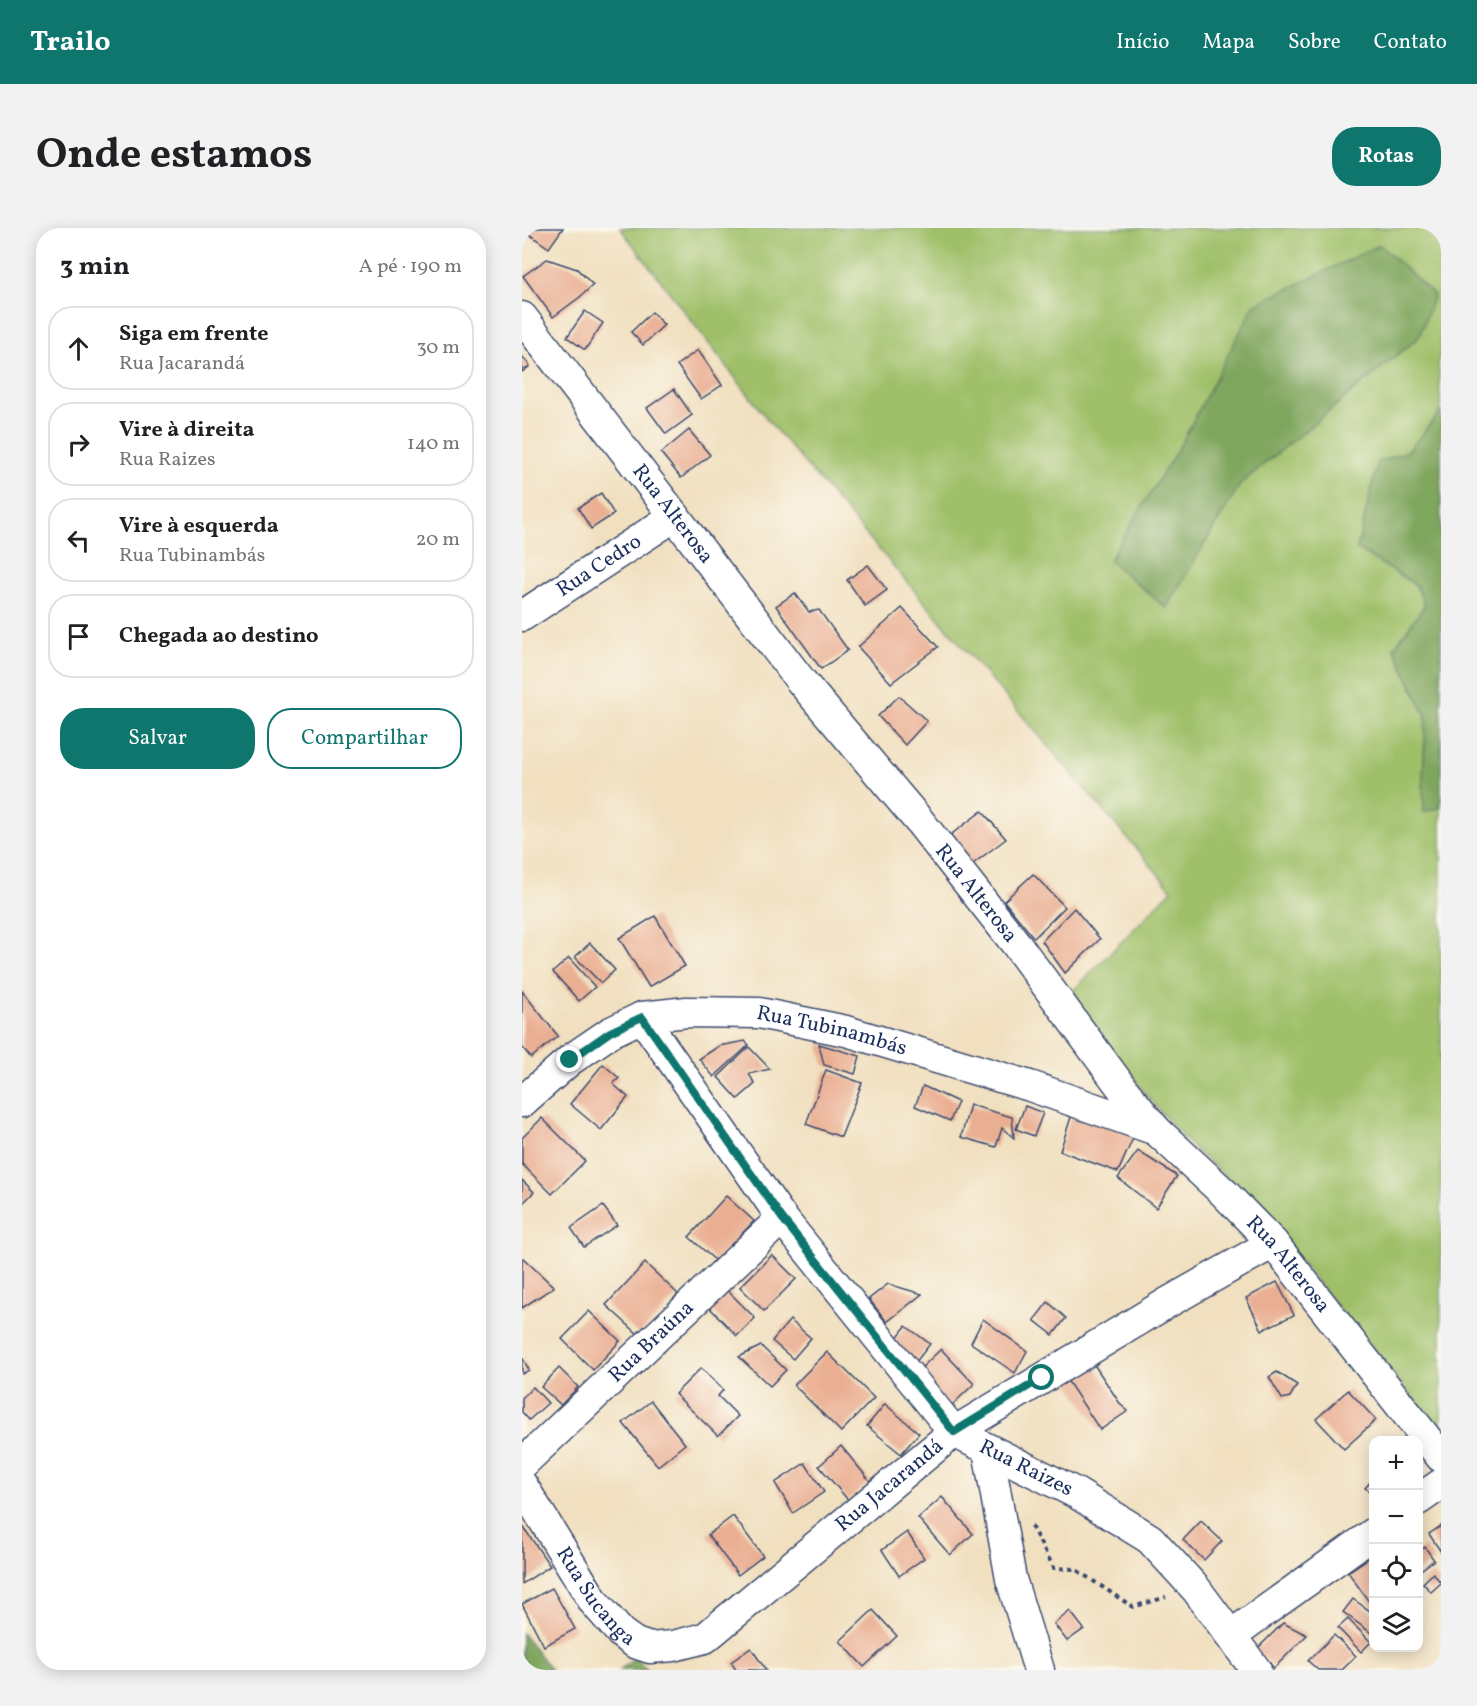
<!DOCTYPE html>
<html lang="pt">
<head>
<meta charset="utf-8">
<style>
	body { margin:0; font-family:Vollkorn,serif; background:#f2f2f2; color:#202124 }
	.controls { position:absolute; right:18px; bottom:18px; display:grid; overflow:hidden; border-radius:12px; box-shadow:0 3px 15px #0003 }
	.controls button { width:54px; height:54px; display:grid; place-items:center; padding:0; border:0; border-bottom:2px solid #e0e0e0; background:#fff; color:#202124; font:30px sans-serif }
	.stop { position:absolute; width:18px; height:18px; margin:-14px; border:4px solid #0f766e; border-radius:50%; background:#fff }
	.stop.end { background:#0f766e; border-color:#fff; box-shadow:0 2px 6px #0008 }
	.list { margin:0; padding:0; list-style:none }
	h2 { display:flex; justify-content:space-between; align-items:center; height:78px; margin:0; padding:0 24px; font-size:26px }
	h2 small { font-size:20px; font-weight:400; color:#757577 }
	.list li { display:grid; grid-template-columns:39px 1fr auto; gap:18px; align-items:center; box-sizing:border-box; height:84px; margin:0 12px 12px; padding:0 12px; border:2px solid #e0e0e0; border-radius:24px }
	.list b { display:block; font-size:22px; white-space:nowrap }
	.list p { margin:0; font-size:20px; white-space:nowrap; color:#757577 }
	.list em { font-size:20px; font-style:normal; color:#757577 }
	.actions { display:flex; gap:12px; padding:18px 24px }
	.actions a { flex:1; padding:14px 0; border:2px solid #0f766e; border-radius:24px; text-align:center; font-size:21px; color:#0f766e }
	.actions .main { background:#0f766e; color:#fff }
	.icon { flex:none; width:33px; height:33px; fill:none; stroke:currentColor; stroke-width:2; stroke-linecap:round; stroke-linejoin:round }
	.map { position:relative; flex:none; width:919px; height:1442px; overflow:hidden; border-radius:24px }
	header { display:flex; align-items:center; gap:36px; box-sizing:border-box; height:84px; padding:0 30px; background:#0f766e; color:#fff }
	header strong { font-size:28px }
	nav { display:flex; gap:33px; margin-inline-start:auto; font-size:21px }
	.intro { display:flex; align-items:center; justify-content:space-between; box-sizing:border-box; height:144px; padding:0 36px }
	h1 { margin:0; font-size:42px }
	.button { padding:15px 27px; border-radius:24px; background:#0f766e; color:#fff; font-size:21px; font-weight:700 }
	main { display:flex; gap:36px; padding:0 36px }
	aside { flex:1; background:#fff; border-radius:24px; box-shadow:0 3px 15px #0003 }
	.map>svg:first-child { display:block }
</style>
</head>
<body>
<header>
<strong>Trailo</strong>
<nav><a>Início</a><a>Mapa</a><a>Sobre</a><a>Contato</a></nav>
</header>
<div class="intro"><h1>Onde estamos</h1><a class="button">Rotas</a></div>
<main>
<aside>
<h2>3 min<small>A pé · 190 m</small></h2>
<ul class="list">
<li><svg class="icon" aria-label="ahead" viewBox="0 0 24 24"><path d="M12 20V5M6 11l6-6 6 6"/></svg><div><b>Siga em frente</b><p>Rua Jacarandá</p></div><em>30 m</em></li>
<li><svg class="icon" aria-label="right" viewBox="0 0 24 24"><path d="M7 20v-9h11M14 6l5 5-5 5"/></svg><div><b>Vire à direita</b><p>Rua Raizes</p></div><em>140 m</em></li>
<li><svg class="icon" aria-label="left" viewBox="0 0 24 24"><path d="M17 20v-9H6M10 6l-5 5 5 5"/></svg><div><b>Vire à esquerda</b><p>Rua Tubinambás</p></div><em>20 m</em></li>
<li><svg class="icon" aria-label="arrive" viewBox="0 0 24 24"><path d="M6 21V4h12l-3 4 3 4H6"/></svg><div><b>Chegada ao destino</b></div></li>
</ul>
<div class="actions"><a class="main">Salvar</a><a>Compartilhar</a></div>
</aside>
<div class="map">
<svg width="919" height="1442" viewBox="0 0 919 1442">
	<rect width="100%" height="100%" fill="#fbf7ec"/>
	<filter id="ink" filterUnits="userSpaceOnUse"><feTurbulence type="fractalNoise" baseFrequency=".0167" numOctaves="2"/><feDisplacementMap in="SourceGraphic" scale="12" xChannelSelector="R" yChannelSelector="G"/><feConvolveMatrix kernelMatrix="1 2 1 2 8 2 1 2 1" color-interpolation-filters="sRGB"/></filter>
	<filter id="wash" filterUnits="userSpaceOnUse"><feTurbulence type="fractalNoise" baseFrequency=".008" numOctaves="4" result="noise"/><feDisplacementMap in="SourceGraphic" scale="24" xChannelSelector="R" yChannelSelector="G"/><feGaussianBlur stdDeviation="1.35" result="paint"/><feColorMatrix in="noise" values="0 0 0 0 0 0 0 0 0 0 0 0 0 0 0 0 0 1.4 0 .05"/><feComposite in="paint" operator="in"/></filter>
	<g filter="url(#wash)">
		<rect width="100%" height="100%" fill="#f1e0c0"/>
		<!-- green -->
		<path fill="#9fc069" stroke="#5d7864" stroke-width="1.5" fill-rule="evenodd" d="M 98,0 L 919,0 L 919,123 L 916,132 L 919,183 L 886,224 L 856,234 L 835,321 L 894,357 L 903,377 L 872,420 L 904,488 L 901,551 L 902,584 L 919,579 L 919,1204 L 719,962 L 669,918 L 625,868 L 548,766 L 650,662 L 249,196 ZM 897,109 L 719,255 L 588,332 L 659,216 Z"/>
		<!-- forest -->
		<g fill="#7fa65d" stroke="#4d6a5e" stroke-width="1.5">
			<polygon points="858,17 912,67 897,109 719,255 644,380 587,332 659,216 732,77"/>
			<polygon points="919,183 919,579 902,584 901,551 904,488 872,420 903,377 894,357 835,321 856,234 886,223"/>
			<polygon points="0,1405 29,1442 0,1442"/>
			<polygon points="114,1429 125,1442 98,1442"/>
		</g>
		<g id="blocks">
			<!-- building -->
			<g fill="#eaaf93">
				<polygon points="6,0 41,0 27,20 4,4"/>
				<polygon points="25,31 55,41 71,57 58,69 31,89 1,48"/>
				<polygon points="63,83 81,95 63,122 45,109"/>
				<polygon points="130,84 142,97 121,117 109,104"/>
				<polygon points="176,122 200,157 179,171 155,137"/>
				<polygon points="0,128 8,138 0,144"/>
				<polygon points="152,161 170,187 144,206 125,180"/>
				<polygon points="167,202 188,227 159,250 139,225"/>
				<polygon points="79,265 92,286 69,301 56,280"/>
				<polygon points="346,337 365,362 343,378 325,352"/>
				<polygon points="273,365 287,384 297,382 326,422 299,441 254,378"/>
				<polygon points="380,380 416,419 369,455 336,419"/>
				<polygon points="377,468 405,493 383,517 356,488"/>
				<polygon points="460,583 484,611 448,638 426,609"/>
				<polygon points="511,646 543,679 512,710 482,673"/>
				<polygon points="552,680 578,711 543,745 520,713"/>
				<polygon points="133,688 163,738 127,759 97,710"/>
				<polygon points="68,715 93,742 79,755 53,729"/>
				<polygon points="47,730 73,759 57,773 31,744"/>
				<polygon points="0,763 36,808 9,830 0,819"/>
				<polygon points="223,813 227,817 192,849 177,831 197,818"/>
				<polygon points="297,816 338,828 333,846 302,837"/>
				<polygon points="227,819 248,841 227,846 233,856 216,871 196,849"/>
				<polygon points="81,836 97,850 91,856 106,869 79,902 48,876"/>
				<polygon points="304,842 340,855 319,909 284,896"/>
				<polygon points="401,858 436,874 428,893 393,878"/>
				<polygon points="448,877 490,889 492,910 480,900 474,919 439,909"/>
				<polygon points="503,878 521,885 512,908 494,901"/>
				<polygon points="551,883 612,908 596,944 538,923"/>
				<polygon points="20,890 63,933 30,966 0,936 0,910"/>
				<polygon points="616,923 655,948 634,980 596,950"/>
				<polygon points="0,952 12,964 0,976"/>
				<polygon points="204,968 232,993 194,1033 167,1009"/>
				<polygon points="81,978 95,997 62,1019 49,1000"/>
				<polygon points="250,1027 274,1051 242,1083 218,1059"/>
				<polygon points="1,1030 32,1059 0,1080 0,1031"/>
				<polygon points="123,1035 156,1066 117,1107 84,1077"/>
				<polygon points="755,1054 772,1087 740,1102 724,1070"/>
				<polygon points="366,1056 400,1066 365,1094 347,1071"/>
				<polygon points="204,1061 233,1090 215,1108 186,1078"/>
				<polygon points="526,1074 544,1090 531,1107 512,1092"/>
				<polygon points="67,1083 98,1113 71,1142 40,1111"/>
				<polygon points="461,1091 505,1123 493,1145 449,1115"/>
				<polygon points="268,1092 289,1110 271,1131 250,1113"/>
				<polygon points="384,1098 408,1116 390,1139 366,1121"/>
				<polygon points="239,1118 264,1142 248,1158 217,1129"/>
				<polygon points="419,1121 452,1156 428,1179 395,1144"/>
				<polygon points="305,1124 352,1170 319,1204 272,1157"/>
				<polygon points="0,1129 7,1142 0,1146"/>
				<polygon points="569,1132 599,1177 606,1183 578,1202 543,1149"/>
				<polygon points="37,1140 56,1159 39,1177 19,1159"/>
				<polygon points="179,1140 201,1162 196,1168 216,1188 196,1208 153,1166"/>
				<polygon points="755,1144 775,1157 768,1169 760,1171 747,1149"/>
				<polygon points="11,1159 26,1175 7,1192 0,1184 0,1170"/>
				<polygon points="826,1162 854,1192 822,1221 794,1191"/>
				<polygon points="129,1173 163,1216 136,1238 101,1195"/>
				<polygon points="363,1176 397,1205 379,1226 345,1198"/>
				<polygon points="319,1218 348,1253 326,1272 297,1238"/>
				<polygon points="283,1235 302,1264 271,1285 253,1255"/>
				<polygon points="852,1250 852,1267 843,1260"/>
				<polygon points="420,1269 451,1306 428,1327 396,1290"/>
				<polygon points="211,1288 241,1328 216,1347 186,1307"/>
				<polygon points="679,1293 700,1313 682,1332 661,1312"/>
				<polygon points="0,1297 28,1338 0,1356"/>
				<polygon points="919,1298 919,1324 907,1306"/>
				<polygon points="385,1304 402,1330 377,1348 360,1322"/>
				<polygon points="903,1319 912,1332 896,1344 896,1324"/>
				<polygon points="847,1330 852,1336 852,1381 826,1344"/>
				<polygon points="911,1345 919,1355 909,1364 901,1355"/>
				<polygon points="30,1360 53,1401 22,1418 0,1376"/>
				<polygon points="831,1371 852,1386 852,1407 821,1384"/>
				<polygon points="351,1382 375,1408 342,1439 318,1413"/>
				<polygon points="548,1383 562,1401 545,1413 532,1396"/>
				<polygon points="826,1391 849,1414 839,1424 816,1400"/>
				<polygon points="761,1395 785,1407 752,1440 734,1422"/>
				<polygon points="812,1407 834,1428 820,1442 796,1442 786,1433"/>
				<polygon points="229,1420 244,1442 214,1442 209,1434"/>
			</g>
		</g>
	</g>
	<g filter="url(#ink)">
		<use href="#blocks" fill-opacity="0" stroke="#3b4a6d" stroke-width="1.5"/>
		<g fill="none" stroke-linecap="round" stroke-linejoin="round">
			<defs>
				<g id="minor">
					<path id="s1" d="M 0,89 L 279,453 L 398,594 L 495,717 L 603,864 L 634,902 L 702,965 L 751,1015 L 919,1229"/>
					<path id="s2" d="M 0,388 L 153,288"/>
					<path id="s3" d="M 120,789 L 260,990 L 432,1204 L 554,1265 L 628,1311 L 674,1361 L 734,1442"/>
					<path id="s4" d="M 0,874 L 48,832 L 89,804 L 120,789 L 165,784 L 237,785 L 324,803 L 508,858 L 634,902"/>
					<polyline points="466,1222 489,1351 517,1442"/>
					<path id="s5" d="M 0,1236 L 260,990"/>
					<path id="s6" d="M 0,1257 L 72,1374 L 99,1405 L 113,1415 L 128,1420 L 151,1418 L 183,1410 L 432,1204 L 645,1075 L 751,1015"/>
					<polyline points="896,1272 919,1256"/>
					<polyline points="708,1408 852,1305"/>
				</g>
			</defs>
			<!-- minor casing -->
			<use href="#minor" stroke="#3b4a6d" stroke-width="33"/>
			<!-- path -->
			<polyline stroke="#3b4a6d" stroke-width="4" stroke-dasharray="4.5 4.5" stroke-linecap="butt" points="509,1298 532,1340 553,1341 611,1379 644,1369"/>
			<!-- minor -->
			<use href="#minor" stroke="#fff" stroke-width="30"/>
		</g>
	</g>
	<g fill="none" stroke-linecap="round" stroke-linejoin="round" filter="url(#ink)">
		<!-- route -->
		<polyline stroke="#0f766e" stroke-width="8" points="48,832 88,804 120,789 260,990 432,1204 520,1150"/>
	</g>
	<g text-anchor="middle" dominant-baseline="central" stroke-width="4.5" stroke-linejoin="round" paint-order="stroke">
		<!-- street labels -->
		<g font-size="21" fill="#1b2f5e" stroke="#fbf7ec">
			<text stroke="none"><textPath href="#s1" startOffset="248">Rua Alterosa</textPath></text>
			<text stroke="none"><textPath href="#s2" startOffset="92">Rua Cedro</textPath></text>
			<text stroke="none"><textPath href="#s1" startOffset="734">Rua Alterosa</textPath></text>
			<text stroke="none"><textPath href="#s4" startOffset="340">Rua Tubinambás</textPath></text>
			<text stroke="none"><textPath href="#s1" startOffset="1220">Rua Alterosa</textPath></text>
			<text stroke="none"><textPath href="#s5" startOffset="178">Rua Braúna</textPath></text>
			<text stroke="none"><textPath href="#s3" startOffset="600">Rua Raizes</textPath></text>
			<text stroke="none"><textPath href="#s6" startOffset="507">Rua Jacarandá</textPath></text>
			<text stroke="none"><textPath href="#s6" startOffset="134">Rua Sucanga</textPath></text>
		</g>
	</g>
</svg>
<div class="controls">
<button>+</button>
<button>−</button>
<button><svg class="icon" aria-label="locate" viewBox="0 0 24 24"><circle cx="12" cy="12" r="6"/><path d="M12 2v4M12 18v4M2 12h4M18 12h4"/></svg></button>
<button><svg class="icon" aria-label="layers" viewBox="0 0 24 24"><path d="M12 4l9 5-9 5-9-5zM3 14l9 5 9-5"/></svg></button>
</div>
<div class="stop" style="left:520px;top:1150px"></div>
<div class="stop end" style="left:48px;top:832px"></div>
</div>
</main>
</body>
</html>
